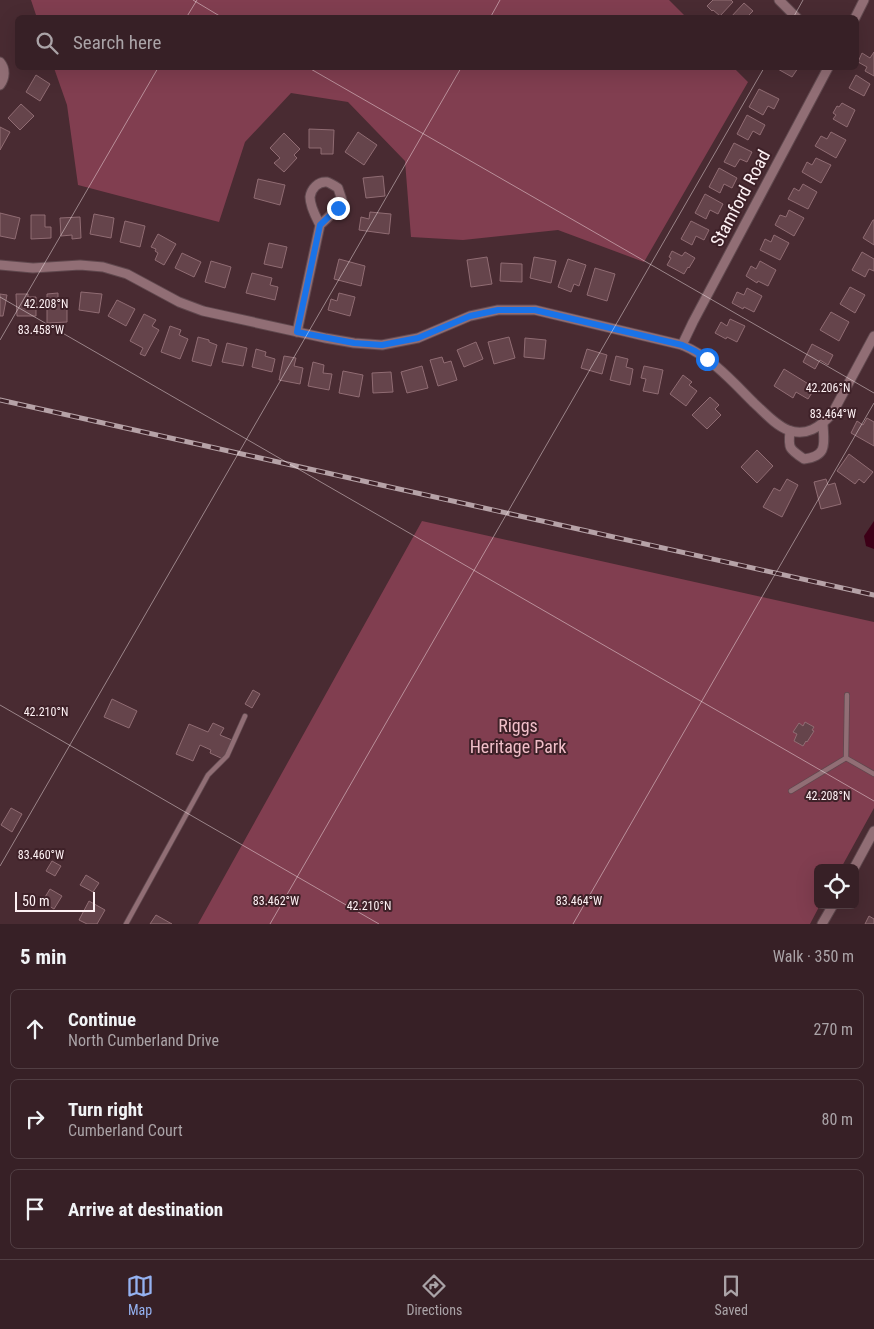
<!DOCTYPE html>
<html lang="en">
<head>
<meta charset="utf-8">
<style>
	body { margin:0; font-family:"Roboto Condensed",sans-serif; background:#3e282e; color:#f1f3f6 }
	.controls { position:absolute; right:15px; bottom:15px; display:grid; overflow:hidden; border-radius:8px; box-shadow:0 5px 20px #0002 }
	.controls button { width:45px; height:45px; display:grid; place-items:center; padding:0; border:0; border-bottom:1px solid #513e43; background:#372026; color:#f1f3f6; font:25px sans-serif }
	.scale { position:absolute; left:15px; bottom:12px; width:80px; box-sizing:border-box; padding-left:5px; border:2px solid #fef1f4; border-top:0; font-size:14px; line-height:18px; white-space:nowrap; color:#fef1f4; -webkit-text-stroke:4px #3e2128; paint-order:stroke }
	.stop { position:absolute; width:15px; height:15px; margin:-11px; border:4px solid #1a73e8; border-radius:50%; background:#fff }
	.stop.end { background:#1a73e8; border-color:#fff; box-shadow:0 1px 5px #0008 }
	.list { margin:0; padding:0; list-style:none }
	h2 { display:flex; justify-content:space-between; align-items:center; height:65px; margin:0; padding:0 20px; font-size:21px }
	h2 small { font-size:16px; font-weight:400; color:#aaa3a7 }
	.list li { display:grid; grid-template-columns:32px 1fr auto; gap:15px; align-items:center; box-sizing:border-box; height:80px; margin:0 10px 10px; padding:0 10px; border:1px solid #513e43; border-radius:8px }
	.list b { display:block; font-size:19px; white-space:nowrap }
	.list p { margin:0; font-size:16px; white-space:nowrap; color:#aaa3a7 }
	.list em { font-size:16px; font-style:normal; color:#aaa3a7 }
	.icon { flex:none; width:28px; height:28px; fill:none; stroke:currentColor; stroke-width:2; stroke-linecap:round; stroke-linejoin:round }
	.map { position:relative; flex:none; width:874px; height:924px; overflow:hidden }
	.search { position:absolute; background:#372026; box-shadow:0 5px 20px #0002; left:15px; right:15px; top:15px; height:55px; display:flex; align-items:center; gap:12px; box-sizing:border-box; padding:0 18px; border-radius:8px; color:#aaa3a7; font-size:19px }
	.sheet { height:335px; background:#372026 }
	nav { display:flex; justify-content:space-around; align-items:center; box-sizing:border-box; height:70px; border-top:1px solid #513e43; background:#372026; font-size:14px; color:#aaa3a7 }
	nav a { display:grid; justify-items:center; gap:2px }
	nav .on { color:#95b2f1 }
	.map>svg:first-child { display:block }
</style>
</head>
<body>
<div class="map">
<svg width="874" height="924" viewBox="0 0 874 924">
	<rect width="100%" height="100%" fill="#492b32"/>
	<!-- green -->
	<g fill="#813e50">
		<polygon points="31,0 669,0 686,17 37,18"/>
		<polygon points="54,68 734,68 748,82 644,262 558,230 463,240 411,237 405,161 348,102 291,93 245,142 219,222 78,185 67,105"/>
		<polygon points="422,521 874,622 874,808 841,868 818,868 818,905 820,905 810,924 198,924"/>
	</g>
	<!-- water -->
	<polygon fill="#3d0017" points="874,521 874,549 866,546 864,536"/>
	<!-- building -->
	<g fill="#65444b" stroke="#906c73">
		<polygon points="713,0 731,0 733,2 720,16 713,10 712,11 707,6"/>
		<polygon points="744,3 753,11 747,17 748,18 730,18"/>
		<polygon points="874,52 874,76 865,71 867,67 858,62 862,53 870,58"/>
		<polygon points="776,68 798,68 792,77"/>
		<polygon points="36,75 50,84 40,101 26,92"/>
		<polygon points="856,75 870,84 864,96 849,88"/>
		<polygon points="759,89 779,99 774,109 768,106 763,115 749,107"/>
		<polygon points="842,103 855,110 847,127 833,119 836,115 833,113 837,106 839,107"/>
		<polygon points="21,104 34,116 20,130 8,118"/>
		<polygon points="747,115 765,125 760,135 753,131 748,140 737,134"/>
		<polygon points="0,127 10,132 0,150"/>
		<polygon points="309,129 334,130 333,154 321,154 321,148 309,148"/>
		<polygon points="358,132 377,145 364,165 345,152"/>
		<polygon points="831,132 846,140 836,158 815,146 821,136 827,139"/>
		<polygon points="284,133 300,149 294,155 297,158 284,172 274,163 280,158 270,148"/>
		<polygon points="734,143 752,152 747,162 740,159 735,167 724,162"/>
		<polygon points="816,158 831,165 821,183 802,172 807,162 812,165"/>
		<polygon points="719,168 737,178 732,188 724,184 720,193 709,187"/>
		<polygon points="383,176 385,196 366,198 363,178"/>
		<polygon points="258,179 285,185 280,205 254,198"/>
		<polygon points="803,184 817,192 808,209 788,199 794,188 799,191"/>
		<polygon points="705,194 723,204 718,214 710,210 706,219 695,213"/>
		<polygon points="789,210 804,218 794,236 775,225 780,215 786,217"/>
		<polygon points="370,212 391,214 389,234 359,230 361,217 369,219"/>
		<polygon points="0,213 20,218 15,239 0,236"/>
		<polygon points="94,214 114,218 111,238 90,234"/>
		<polygon points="31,215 45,215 45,227 51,227 51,238 31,239"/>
		<polygon points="80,217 81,238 72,239 72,235 61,236 60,218"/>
		<polygon points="873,220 874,220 874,245 863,238"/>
		<polygon points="125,221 145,226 140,247 120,242"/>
		<polygon points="691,221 709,230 704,240 696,236 692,245 681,239"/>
		<polygon points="158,234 176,244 164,265 155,260 158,253 155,251 156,249 151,247"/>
		<polygon points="774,235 789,243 780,260 760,250 765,239 771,242"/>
		<polygon points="269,243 287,247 282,268 264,264"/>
		<polygon points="672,251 682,256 685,252 695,258 689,268 688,267 684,274 667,265 671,258 669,257"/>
		<polygon points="862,252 874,259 874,271 869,269 865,277 852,270"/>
		<polygon points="182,253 201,262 194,277 175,268"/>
		<polygon points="487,257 492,284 471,287 467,260"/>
		<polygon points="534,257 556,261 551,283 530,278"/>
		<polygon points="339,259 365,266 361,286 334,279"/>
		<polygon points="568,259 586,265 579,286 574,284 571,292 558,287"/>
		<polygon points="211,261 231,267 225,288 205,282"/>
		<polygon points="760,261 776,270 768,286 758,281 757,283 746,276 751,266 756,269"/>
		<polygon points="501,263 522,264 522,282 500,281"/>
		<polygon points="595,268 615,274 607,301 587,295"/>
		<polygon points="252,273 272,278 270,285 278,287 275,300 246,293"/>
		<polygon points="850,287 865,295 855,313 840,304"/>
		<polygon points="747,288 762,296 754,312 744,307 743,309 732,303 737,292 744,295"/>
		<polygon points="81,292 102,294 99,313 79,310"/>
		<polygon points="58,293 58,300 67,300 67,322 47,323 47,294"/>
		<polygon points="339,293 355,297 350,316 328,310 331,299 337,301"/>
		<polygon points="0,294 7,295 3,316 0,316"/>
		<polygon points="16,294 28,294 28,297 36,297 36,316 17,316"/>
		<polygon points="117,300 135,309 126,326 108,316"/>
		<polygon points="831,312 849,322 839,341 820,330"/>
		<polygon points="144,314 156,320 152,326 159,330 145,356 140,354 143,348 130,341"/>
		<polygon points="730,319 745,326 737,342 727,337 726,339 715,333 721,322 727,326"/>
		<polygon points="170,326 181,330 179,335 188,339 180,359 161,352"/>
		<polygon points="198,337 209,340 209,342 217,345 211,366 192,361"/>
		<polygon points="509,337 515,358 494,364 488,342"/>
		<polygon points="525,338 546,340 544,359 524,357"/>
		<polygon points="476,342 483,359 464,367 457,350"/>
		<polygon points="227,343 247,348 243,366 222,362"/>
		<polygon points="812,344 833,355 828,365 820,360 815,369 803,362"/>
		<polygon points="256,349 266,352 265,356 275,359 272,372 252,367"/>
		<polygon points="587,349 607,355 602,374 581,368"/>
		<polygon points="284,356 296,358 294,366 303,368 300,384 279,380"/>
		<polygon points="616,356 628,359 626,367 633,369 630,385 610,380"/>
		<polygon points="442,357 444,363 451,361 457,380 438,386 430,360"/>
		<polygon points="313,362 324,365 323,373 332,374 329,390 308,386"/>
		<polygon points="422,366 428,388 407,393 401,372"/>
		<polygon points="644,366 663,370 658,394 643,391 646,379 641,378"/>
		<polygon points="784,369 815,388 808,399 796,392 793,398 774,386"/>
		<polygon points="343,371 363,375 359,397 339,393"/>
		<polygon points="391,372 393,392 373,393 372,373"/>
		<polygon points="683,375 692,382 689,385 697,391 686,406 670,394"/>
		<polygon points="710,397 719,405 715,409 721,415 707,429 692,415"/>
		<polygon points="867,418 874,422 874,446 851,433 857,421 863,425"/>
		<polygon points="757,450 773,466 757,483 741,467"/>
		<polygon points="849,454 873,472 864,483 859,479 855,484 837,471"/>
		<polygon points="787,479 798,485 782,517 763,507 774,488 780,491"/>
		<polygon points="826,479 828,485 835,483 841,504 821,509 814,482"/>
		<polygon points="253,690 260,694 252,708 245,704"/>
		<polygon points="112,699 137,711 129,728 104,717"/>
		<polygon points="805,722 814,727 812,730 814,731 807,742 806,741 803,746 794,741 797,734 793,732 799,723 803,726"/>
		<polygon points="213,723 224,728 220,735 232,740 223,759 210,753 211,750 200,745 193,761 176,754 189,724 208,732"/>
		<polygon points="11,808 22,814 12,832 1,825"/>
		<polygon points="52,861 61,866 55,876 46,871"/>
		<polygon points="86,875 99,883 93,892 80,885"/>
		<polygon points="50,889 62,896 54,909 42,902"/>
		<polygon points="89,901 105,910 97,924 87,924 79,920"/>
		<polygon points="156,915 172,924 150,924"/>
		<polygon points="869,916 874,919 874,924 865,924"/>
	</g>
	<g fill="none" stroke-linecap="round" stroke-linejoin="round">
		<defs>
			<g id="service">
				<polyline points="846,758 874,774"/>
				<polyline points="791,791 846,758 847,695"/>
				<polyline points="126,924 208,775 227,756 245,716"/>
			</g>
			<g id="minor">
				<polyline points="779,0 797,18"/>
				<polyline points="855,18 864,0"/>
				<path d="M 0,62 C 6,69 5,78 0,85"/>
				<path d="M 0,265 L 33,268 L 80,265 L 103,267 L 127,274 L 179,302 L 203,311 L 325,338 L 354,343 L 382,345 L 418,338 L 470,316 L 498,310 L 535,310 L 682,345 C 711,357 732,381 754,403 C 764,412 775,425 788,430 C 806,437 820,427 832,414 L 874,336"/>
				<path d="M 297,332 L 320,225 C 316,217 310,207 310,197 C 311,189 318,181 327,182 C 330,183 335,186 338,188 L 342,200 L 338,208 L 320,225"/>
				<polyline points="682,345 693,322 828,68"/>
				<path d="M 790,431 C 788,448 789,449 804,459 C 828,456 824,444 823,424"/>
				<polyline points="854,868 874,831"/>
				<polyline points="822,924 833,905"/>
			</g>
		</defs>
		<!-- service casing -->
		<use href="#service" stroke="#60484e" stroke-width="6"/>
		<!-- minor casing -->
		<use href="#minor" stroke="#60484e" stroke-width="11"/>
		<!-- service -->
		<use href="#service" stroke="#916e75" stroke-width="4.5"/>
		<!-- minor -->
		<use href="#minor" stroke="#916e75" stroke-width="9"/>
		<defs>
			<polyline id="rail" points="0,400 874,595"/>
		</defs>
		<!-- rail casing -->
		<use href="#rail" stroke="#b6a2a7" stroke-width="5"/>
		<!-- rail -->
		<use href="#rail" stroke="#3e2128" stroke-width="3" stroke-dasharray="9" stroke-linecap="butt"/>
	</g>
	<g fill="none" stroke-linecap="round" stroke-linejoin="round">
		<!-- route -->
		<polyline stroke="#1a73e8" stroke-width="6" points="338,208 320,225 297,332 354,343 382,345 418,338 470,316 498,310 535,310 682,345 695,351 707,359"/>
	</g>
	<!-- ticks -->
	<path fill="none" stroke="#fef1f4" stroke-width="1" stroke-opacity="0.45" d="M 193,0 L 223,18M 186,18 L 197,0M 490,18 L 500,0M 793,18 L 803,0M 309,68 L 874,393M 0,297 L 874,801M 0,340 L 158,68M 0,705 L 379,924M 0,866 L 461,68M 270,924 L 764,68M 573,924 L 874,403"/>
	<g text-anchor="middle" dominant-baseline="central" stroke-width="4" stroke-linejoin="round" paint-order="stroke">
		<!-- street labels -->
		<g font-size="18" fill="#fef1f4" stroke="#3e2128">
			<text transform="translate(740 198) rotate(-62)">Stamford Road</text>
		</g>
		<!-- park labels -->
		<g font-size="18" fill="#f1bfc9" stroke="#3e2128">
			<text x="518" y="725">Riggs<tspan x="518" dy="21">Heritage Park</tspan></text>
		</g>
	</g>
	<g font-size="12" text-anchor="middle" fill="#fef1f4" stroke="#3e2128" stroke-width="4" stroke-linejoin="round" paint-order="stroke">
		<text x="46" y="308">42.208°N</text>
		<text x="41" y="334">83.458°W</text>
		<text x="828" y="392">42.206°N</text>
		<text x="833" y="418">83.464°W</text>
		<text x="46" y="716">42.210°N</text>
		<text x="828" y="800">42.208°N</text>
		<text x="41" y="859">83.460°W</text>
		<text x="276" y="905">83.462°W</text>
		<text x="579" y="905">83.464°W</text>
		<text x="369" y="910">42.210°N</text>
	</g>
</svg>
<div class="controls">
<button><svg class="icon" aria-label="locate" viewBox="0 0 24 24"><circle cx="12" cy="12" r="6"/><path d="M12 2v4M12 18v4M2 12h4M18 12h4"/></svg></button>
</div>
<div class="scale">50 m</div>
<div class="stop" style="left:707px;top:359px"></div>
<div class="stop end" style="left:338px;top:208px"></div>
<div class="search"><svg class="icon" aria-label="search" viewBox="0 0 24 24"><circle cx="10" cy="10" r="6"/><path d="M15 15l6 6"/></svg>Search here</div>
</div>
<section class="sheet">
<h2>5 min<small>Walk · 350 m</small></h2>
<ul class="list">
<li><svg class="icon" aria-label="ahead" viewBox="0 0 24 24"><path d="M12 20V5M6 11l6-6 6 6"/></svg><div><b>Continue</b><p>North Cumberland Drive</p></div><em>270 m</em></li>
<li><svg class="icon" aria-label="right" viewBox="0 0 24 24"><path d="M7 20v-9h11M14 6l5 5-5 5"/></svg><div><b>Turn right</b><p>Cumberland Court</p></div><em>80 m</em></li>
<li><svg class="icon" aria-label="arrive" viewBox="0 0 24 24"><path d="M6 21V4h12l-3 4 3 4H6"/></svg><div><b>Arrive at destination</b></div></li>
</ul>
</section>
<nav>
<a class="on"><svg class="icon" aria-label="map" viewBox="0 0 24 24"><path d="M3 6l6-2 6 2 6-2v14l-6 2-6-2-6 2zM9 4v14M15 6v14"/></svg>Map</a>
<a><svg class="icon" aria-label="directions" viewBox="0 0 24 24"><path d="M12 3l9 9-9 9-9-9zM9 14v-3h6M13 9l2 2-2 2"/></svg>Directions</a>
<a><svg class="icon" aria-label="saved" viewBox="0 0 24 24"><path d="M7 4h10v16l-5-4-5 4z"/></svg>Saved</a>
</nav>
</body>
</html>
